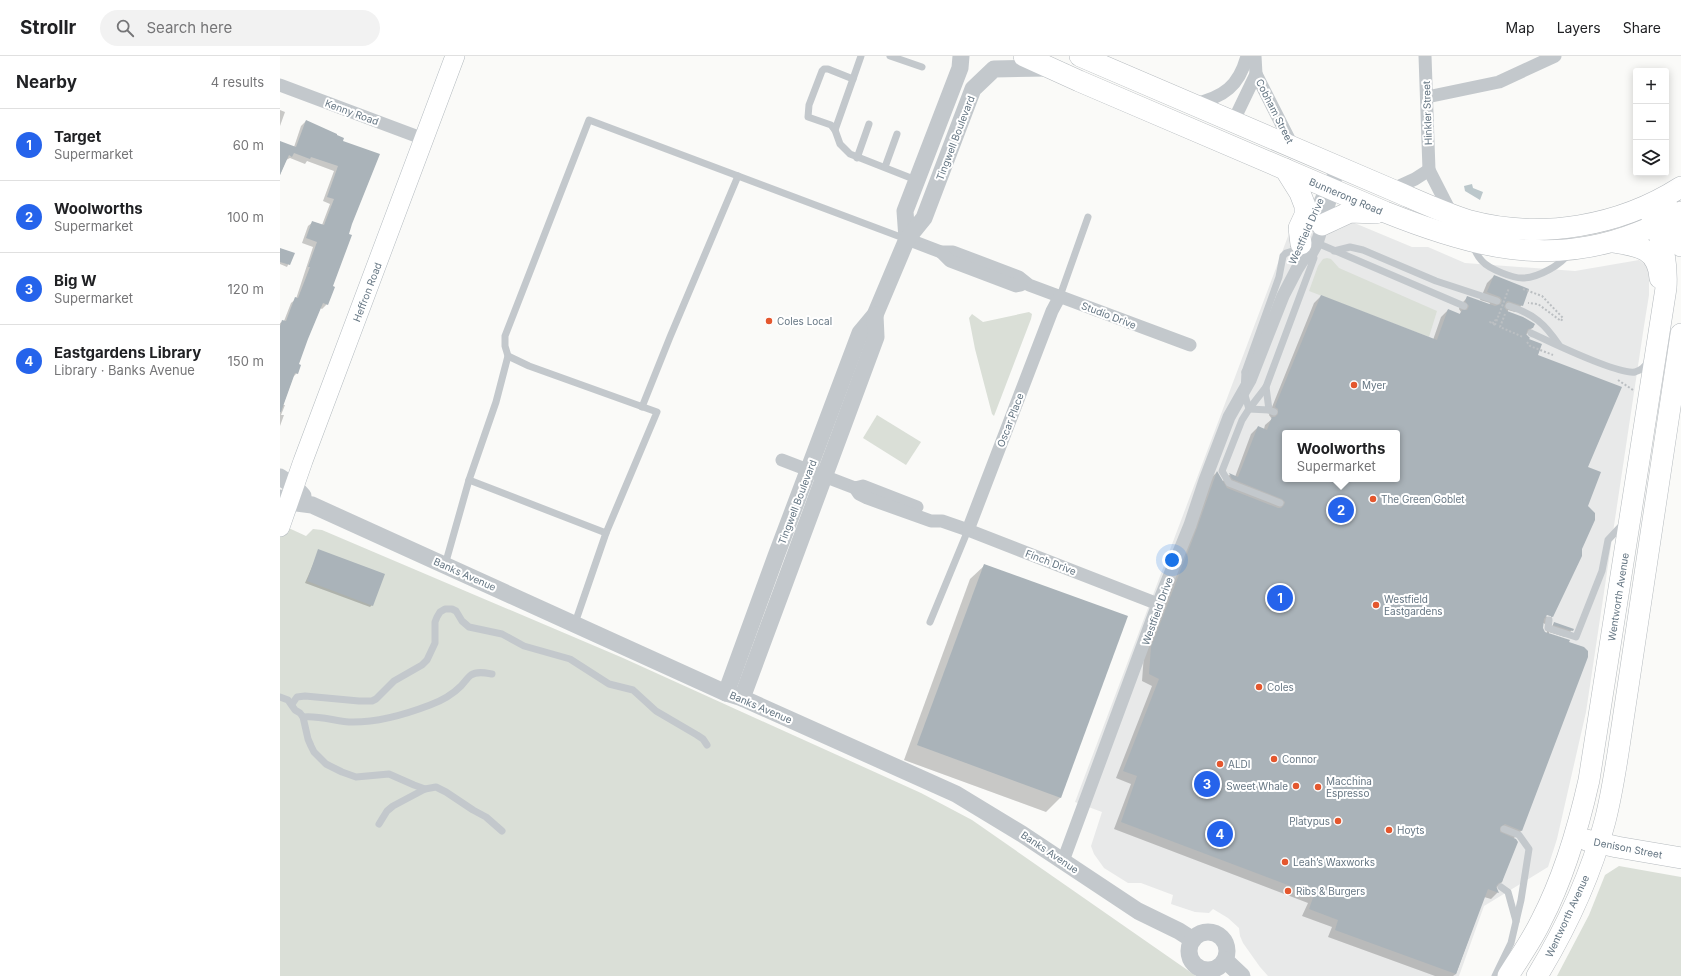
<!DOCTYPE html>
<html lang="en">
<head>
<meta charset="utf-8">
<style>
	body { margin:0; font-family:Inter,sans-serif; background:#f2f2f2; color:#202124 }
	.controls { position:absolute; right:12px; top:12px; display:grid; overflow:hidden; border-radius:4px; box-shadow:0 2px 10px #0003 }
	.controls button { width:36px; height:36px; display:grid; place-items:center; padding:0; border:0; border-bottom:1px solid #e0e0e0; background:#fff; color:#202124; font:20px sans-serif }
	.you { position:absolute; left:892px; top:504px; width:14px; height:14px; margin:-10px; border:3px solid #fff; border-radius:50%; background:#1a73e8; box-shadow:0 0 0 6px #1a73e833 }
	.badge { display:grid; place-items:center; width:26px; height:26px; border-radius:50%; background:#2563eb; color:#fff; font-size:13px; font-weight:700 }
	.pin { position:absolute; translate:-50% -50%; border:2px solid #fff; box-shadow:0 1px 4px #0006 }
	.popup { position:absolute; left:1002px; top:374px; width:118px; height:52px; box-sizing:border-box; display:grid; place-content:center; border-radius:4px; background:#fff; filter:drop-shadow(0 1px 3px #0005); font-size:13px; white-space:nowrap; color:#757577 }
	.popup b { font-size:15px; color:#202124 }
	.popup::after { content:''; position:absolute; left:50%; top:100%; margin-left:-8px; border:8px solid transparent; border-top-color:#fff }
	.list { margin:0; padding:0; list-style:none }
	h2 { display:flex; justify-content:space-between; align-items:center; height:52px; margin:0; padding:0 16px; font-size:17px }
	h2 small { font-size:13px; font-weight:400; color:#757577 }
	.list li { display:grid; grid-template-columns:26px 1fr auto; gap:12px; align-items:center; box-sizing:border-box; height:72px; padding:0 16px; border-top:1px solid #e0e0e0 }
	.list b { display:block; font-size:15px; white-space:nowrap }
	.list p { margin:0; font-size:13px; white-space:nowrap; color:#757577 }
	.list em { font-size:13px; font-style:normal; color:#757577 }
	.icon { flex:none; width:22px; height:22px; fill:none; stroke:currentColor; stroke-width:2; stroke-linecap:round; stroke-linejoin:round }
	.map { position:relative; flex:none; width:1401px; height:920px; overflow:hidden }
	header { display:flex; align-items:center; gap:24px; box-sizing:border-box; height:56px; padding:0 20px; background:#fff; border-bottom:1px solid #e0e0e0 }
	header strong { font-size:19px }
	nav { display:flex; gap:22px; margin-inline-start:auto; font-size:14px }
	.search { width:280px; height:36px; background:#f2f2f2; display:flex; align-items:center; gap:10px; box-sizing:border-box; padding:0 14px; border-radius:22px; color:#757577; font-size:15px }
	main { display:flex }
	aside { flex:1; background:#fff }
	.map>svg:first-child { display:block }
</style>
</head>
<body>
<header>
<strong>Strollr</strong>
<div class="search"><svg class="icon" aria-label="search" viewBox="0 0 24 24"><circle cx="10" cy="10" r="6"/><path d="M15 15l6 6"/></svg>Search here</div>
<nav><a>Map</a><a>Layers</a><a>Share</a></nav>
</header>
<main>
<aside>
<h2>Nearby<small>4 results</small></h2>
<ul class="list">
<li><span class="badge">1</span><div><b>Target</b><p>Supermarket</p></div><em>60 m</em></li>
<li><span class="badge">2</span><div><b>Woolworths</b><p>Supermarket</p></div><em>100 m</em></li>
<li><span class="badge">3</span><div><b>Big W</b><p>Supermarket</p></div><em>120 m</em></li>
<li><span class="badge">4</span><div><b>Eastgardens Library</b><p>Library · Banks Avenue</p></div><em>150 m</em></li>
</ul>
</aside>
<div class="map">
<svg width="1401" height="920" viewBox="0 0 1401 920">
	<rect width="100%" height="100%" fill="#fafaf8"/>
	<!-- built -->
	<path fill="#e8e9e9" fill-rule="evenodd" d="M 1016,159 L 1058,174 L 1072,166 L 1132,191 L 1148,191 L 1185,207 L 1295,215 L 1359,204 L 1369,212 L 1369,239 L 1364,270 L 1306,656 L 1277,783 L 1268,811 L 1204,850 L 1179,920 L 988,920 L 980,911 L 963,887 L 960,880 L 959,872 L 948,862 L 933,853 L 929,857 L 915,856 L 891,848 L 893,839 L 861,827 L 848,827 L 824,812 L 814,798 L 811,790 L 822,756 L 795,746 ZM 1005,377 L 1117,377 L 1117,423 L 1005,423 Z"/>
	<!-- green -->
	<g fill="#dadfd7">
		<polygon points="1047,202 1051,203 1059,212 1157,255 1149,281 1029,235 1038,210 1043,203"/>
		<polygon points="749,256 752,258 751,263 714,360 712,358 695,293 689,262 692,258 703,266"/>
		<polygon points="597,359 641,386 626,409 583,382"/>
		<polygon points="0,468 26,480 33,473 42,474 343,602 641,737 692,764 916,920 0,920"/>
		<polygon points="1339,810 1401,821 1401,920 1277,920 1309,859 1325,819"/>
	</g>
	<!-- water -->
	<polygon fill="#bbc7cb" points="1192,128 1193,132 1203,136 1200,144 1185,135 1184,130"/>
	<!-- shadow -->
	<g fill="#0003" fill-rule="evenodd">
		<polygon points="0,54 5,56 0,70"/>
		<polygon points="26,65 62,86 71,168 47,248 42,253 40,252 17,308 17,317 13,321 3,349 5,349 1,359 4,359 0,370 0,267 4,265 11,247 16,243 33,191 22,187 28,170 33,166 42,169 50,148 43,145 54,115 27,105 25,108 10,102 6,104 0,119 0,86 14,91 21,70"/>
		<polygon points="0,194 13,198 7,211 0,208"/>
		<path d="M 1214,220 L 1242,249 L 1235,256 L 1228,254 L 1228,256 L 1252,272 L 1246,279 L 1257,300 L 1307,412 L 1307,450 L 1272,561 L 1265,568 L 1263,567 L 1262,572 L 1264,577 L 1267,577 L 1267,575 L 1274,568 L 1292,574 L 1285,581 L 1269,576 L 1269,578 L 1288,586 L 1307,600 L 1241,775 L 1233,783 L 1222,826 L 1216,832 L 1218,836 L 1211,843 L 1204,841 L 1176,918 L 1173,920 L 1155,920 L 1048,881 L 1052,871 L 1022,860 L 1028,847 L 834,773 L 851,728 L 836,722 L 872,630 L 862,625 L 864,598 L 930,423 L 937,416 L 942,426 L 949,419 L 955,421 L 971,378 L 978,371 L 984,373 L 985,369 L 992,363 L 989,359 L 990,356 L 1034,247 L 1041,240 L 1153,284 L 1161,261 L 1168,254 L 1179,259 L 1181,256 L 1179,253 L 1180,249 L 1187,242 L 1209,249 L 1210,247 L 1200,244 L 1207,227 ZM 1005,377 L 1117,377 L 1117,423 L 1005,423 ZM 1263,557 L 1271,559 L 1271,562 L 1262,559 Z"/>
		<polygon points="39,495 92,549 90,551 25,527"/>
		<polygon points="705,509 846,561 780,742 766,756 624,704 690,523"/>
	</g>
	<!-- building -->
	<g fill="#aab3b9" fill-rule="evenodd">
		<polygon points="26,64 57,78 57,79 64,82 63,85 100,98 72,168 69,178 72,179 53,230 55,231 48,249 43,247 28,283 19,308 21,309 18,318 15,317 1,356 0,356 0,270 2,264 6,265 15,241 18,242 30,211 28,211 37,186 26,182 32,165 44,169 54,143 47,141 58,110 31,101 30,103 14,97 12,101 9,99 0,119 0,85 16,91"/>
		<polygon points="0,192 15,197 10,209 0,206"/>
		<path d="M 1214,219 L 1249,233 L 1243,250 L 1228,245 L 1226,246 L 1224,251 L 1227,255 L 1243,261 L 1255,268 L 1253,272 L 1248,273 L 1246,278 L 1250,282 L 1249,283 L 1262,288 L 1258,299 L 1342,331 L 1308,411 L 1321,416 L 1308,450 L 1315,457 L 1315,464 L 1302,493 L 1302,500 L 1273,561 L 1267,559 L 1264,563 L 1263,572 L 1265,576 L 1290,584 L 1289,586 L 1304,591 L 1308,595 L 1308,601 L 1242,775 L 1225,768 L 1220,771 L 1220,776 L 1236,783 L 1238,786 L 1222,826 L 1219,827 L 1216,830 L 1219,837 L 1208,833 L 1176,918 L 1055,874 L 1058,864 L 1029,853 L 1034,839 L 841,766 L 857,720 L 843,715 L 879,623 L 869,618 L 871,591 L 917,472 L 937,415 L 947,432 L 998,452 L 1001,452 L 1004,449 L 1005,446 L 1002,443 L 952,423 L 949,417 L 958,421 L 978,370 L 987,374 L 992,361 L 995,361 L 998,358 L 998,353 L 995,351 L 996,348 L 1041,239 L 1157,284 L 1168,253 L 1180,258 L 1182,254 L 1187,254 L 1189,250 L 1185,245 L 1187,240 L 1215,250 L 1221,248 L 1222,244 L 1220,241 L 1207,236 ZM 1005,377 L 1117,377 L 1117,423 L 1005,423 Z"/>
		<polygon points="38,493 105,518 93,550 27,525"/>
		<polygon points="704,508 848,560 781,742 637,689"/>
		<polygon points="1274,566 1294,573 1293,575 1273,569"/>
	</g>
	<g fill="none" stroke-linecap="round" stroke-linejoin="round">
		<defs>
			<polyline id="secondary" points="0,471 23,405 175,0"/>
			<g id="primary">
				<path d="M 744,0 L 799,25 L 1105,156 C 1190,190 1268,212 1357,177 C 1373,171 1387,165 1401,156"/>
				<path d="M 800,0 L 1122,138 C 1145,148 1167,158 1190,165 C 1261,184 1340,170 1401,131"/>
				<polyline points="1005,113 1020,137 1025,150 1025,159 1019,172 1021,188"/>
				<polyline points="1387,150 1401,190"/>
				<polyline points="1042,169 1070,156 1096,157"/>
				<path d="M 1333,186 C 1358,190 1378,192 1380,222"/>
				<polyline points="1306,784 1337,791 1401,802"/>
				<path d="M 1228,920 C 1239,902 1252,884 1261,865 C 1284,821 1298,773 1309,724 L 1386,232 C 1388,201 1380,177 1367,150"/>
				<path d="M 1257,920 C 1286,872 1311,819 1325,765 C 1332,738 1336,711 1340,684 L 1401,278"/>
			</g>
		</defs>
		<!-- secondary casing -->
		<use href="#secondary" stroke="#b3babf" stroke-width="20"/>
		<!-- primary casing -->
		<use href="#primary" stroke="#b5babe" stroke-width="22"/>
		<!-- path -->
		<g stroke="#bbbfc2" stroke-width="2" stroke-dasharray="2 2" stroke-linecap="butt">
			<polyline points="1243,233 1262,240 1283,262 1281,265 1258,248 1248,247"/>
			<polyline points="1225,258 1220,271 1243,281"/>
			<polyline points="1215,269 1210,266 1214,267 1216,263"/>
			<polyline points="1247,286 1250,290 1273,299"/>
			<polyline points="1338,324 1353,334"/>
		</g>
		<!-- service -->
		<g stroke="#c3c8cc" stroke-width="7">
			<polyline points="581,0 573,23 548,13 544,13 542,15 529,49 528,61 551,69 555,74 560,88 570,98 636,124"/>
			<polyline points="610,0 642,11"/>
			<polyline points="555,74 573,23"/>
			<polyline points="577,102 589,68"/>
			<polyline points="605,111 617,78"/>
			<polyline points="1037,187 1184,250"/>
			<path d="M 1193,189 C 1195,195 1198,201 1202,205 C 1209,213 1234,223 1244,222 C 1259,221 1281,209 1289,197"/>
			<polyline points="1054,195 1070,191 1083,194 1156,225 1217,245"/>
			<polyline points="780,240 808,161"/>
			<path d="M 1229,250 C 1254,258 1265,268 1279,289"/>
			<path d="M 1251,277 C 1270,286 1338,319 1355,316 C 1362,314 1365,310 1369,305"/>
			<polyline points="965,316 999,221 1003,200 1006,197 1019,193"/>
			<polyline points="986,331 989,354 994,356"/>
			<polyline points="362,351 390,281 458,120"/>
			<polyline points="189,424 326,477 377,356 249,310 228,300 225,290 225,280 309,64 626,183"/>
			<polyline points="1000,447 949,427 942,415 962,364 969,353 986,331 1034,202 1032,196"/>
			<polyline points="165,509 189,424 216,346 228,300"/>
			<polyline points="1269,564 1268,572 1296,581 1322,515 1328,484 1343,468"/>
			<polyline points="650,566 688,474"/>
			<polyline points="295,567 326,477"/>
			<polyline points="0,641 8,644 15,654 20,657 23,661 28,683 31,690 34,696 46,708 62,716 76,721 109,718 134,729 145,733"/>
			<polyline points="12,648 17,641 25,640 79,645 92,645 96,643 114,625 142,609 147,604 155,587 155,566 157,561 160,556 165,553 172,553 176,555 182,565 189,571 222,578 244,590 290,603 329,628 353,634 376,655 417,679 423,683 427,689"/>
			<path d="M 23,661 C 37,659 55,665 69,666 C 96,667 124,659 150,649 C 161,645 172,639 181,630 C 184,627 187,622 191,619 C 197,615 206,617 212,618"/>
			<polyline points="99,768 107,755 113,750 145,733 156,731 166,736 193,754 206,761 222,775"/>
			<polyline points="1221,831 1228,836 1236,865"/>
			<polyline points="1215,920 1231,887 1241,844 1249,793 1239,779 1224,773"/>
		</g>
		<!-- minor -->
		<g stroke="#c3c8cc" stroke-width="13">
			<polyline points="1145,0 1149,114"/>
			<polyline points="976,18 1013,91"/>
			<polyline points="0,29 144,83"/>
			<polyline points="1147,41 1219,26 1275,0"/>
			<path d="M 914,48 C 944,41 959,30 967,0"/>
			<polyline points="953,66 976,18 975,0"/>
			<polyline points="1111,134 1135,123 1149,114 1172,159"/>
			<polyline points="1029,170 1050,124"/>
			<polyline points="627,183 661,196 673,196 739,221 749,229 910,289"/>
			<polyline points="661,196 670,205 736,230 741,229"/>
			<polyline points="502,404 575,432 583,430 637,451"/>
			<polyline points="575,432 579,438 587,442 651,465 662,465 688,474 878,548"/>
			<polyline points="688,474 772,255 780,240"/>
			<polyline points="783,805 878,548 910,469 925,424 949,361 970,324 1003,240 1017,213 1022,205 1032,196 1037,187 1053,135 1058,111"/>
		</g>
		<!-- tertiary -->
		<g stroke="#c3c8cc" stroke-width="17">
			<polyline points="627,183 625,155 680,12 681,0"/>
			<polyline points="0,421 15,431 23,440"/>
			<polyline points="0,442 9,446 32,449 446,637 462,642 676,738 742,778 858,855 899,875 913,884"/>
			<polyline points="446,637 496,500 580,277 595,259 627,183 644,162 693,33 714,13 767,12"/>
			<polyline points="462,642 596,281 595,259"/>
			<circle cx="928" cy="895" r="19"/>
			<polyline points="945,904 962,920"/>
		</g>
		<!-- secondary -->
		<use href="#secondary" stroke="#fff" stroke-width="19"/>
		<!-- primary -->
		<use href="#primary" stroke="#fff" stroke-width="21"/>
		<!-- path-bridge -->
		<polyline stroke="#bbbfc2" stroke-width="2" stroke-dasharray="2 2" stroke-linecap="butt" points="1215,269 1229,232"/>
		<!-- service-bridge -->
		<polyline stroke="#c3c8cc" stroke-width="7" points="965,316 964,336 969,353 989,354"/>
	</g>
	<!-- markers -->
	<g fill="#e4572e" stroke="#fff" stroke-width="1.5">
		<circle cx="489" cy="265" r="4"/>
		<circle cx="1074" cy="329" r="4"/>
		<circle cx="1093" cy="443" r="4"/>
		<circle cx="1096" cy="549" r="4"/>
		<circle cx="979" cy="631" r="4"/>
		<circle cx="994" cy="703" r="4"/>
		<circle cx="940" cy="708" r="4"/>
		<circle cx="1016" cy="730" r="4"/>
		<circle cx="1038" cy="731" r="4"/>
		<circle cx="1058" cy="765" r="4"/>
		<circle cx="1109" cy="774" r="4"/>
		<circle cx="1005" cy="806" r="4"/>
		<circle cx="1008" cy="835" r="4"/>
	</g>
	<g text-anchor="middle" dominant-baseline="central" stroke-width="4" stroke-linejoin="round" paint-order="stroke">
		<!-- street labels -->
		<g font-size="10" fill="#657683" stroke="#fff">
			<text transform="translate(995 55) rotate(63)">Cobham Street</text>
			<text transform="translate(72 56) rotate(20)">Kenny Road</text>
			<text transform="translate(1147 57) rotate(-92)">Hinkler Street</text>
			<text transform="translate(675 82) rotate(-69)">Tingwell Boulevard</text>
			<text transform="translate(1066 140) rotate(23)">Bunnerong Road</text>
			<text transform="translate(1026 175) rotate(-66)">Westfield Drive</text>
			<text transform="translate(87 236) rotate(-69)">Heffron Road</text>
			<text transform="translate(829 259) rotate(21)">Studio Drive</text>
			<text transform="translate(730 364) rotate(-69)">Oscar Place</text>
			<text transform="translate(517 446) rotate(-69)">Tingwell Boulevard</text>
			<text transform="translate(771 506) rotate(21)">Finch Drive</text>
			<text transform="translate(185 518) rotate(24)">Banks Avenue</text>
			<text transform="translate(1338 541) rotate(-81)">Wentworth Avenue</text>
			<text transform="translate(877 555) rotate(-70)">Westfield Drive</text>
			<text transform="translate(481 651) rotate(23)">Banks Avenue</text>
			<text transform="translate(1348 792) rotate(11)">Denison Street</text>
			<text transform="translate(770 796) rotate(34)">Banks Avenue</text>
			<text transform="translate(1287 860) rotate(-65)">Wentworth Avenue</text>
		</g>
		<!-- poi labels -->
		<g font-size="10" fill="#657683" stroke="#fff" text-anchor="start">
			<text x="497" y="265">Coles Local</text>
			<text x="1082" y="329">Myer</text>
			<text x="1101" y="443">The Green Goblet</text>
			<text x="1104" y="543">Westfield<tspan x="1104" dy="12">Eastgardens</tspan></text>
			<text x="987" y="631">Coles</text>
			<text x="1002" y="703">Connor</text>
			<text x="948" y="708">ALDI</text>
			<text x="1046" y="725">Macchina<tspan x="1046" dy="12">Espresso</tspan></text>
			<text x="1008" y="730" text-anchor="end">Sweet Whale</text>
			<text x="1050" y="765" text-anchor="end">Platypus</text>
			<text x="1117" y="774">Hoyts</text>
			<text x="1013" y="806">Leah’s Waxworks</text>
			<text x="1016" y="835">Ribs &amp; Burgers</text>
		</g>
	</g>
</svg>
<div class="controls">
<button>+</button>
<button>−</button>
<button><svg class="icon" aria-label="layers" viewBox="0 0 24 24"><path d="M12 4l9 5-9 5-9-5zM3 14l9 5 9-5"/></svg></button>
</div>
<div class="you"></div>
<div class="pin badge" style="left:1000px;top:542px">1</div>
<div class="pin badge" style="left:1061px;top:454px">2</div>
<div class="popup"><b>Woolworths</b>Supermarket</div>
<div class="pin badge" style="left:927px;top:728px">3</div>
<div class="pin badge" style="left:940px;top:778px">4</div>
</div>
</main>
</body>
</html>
